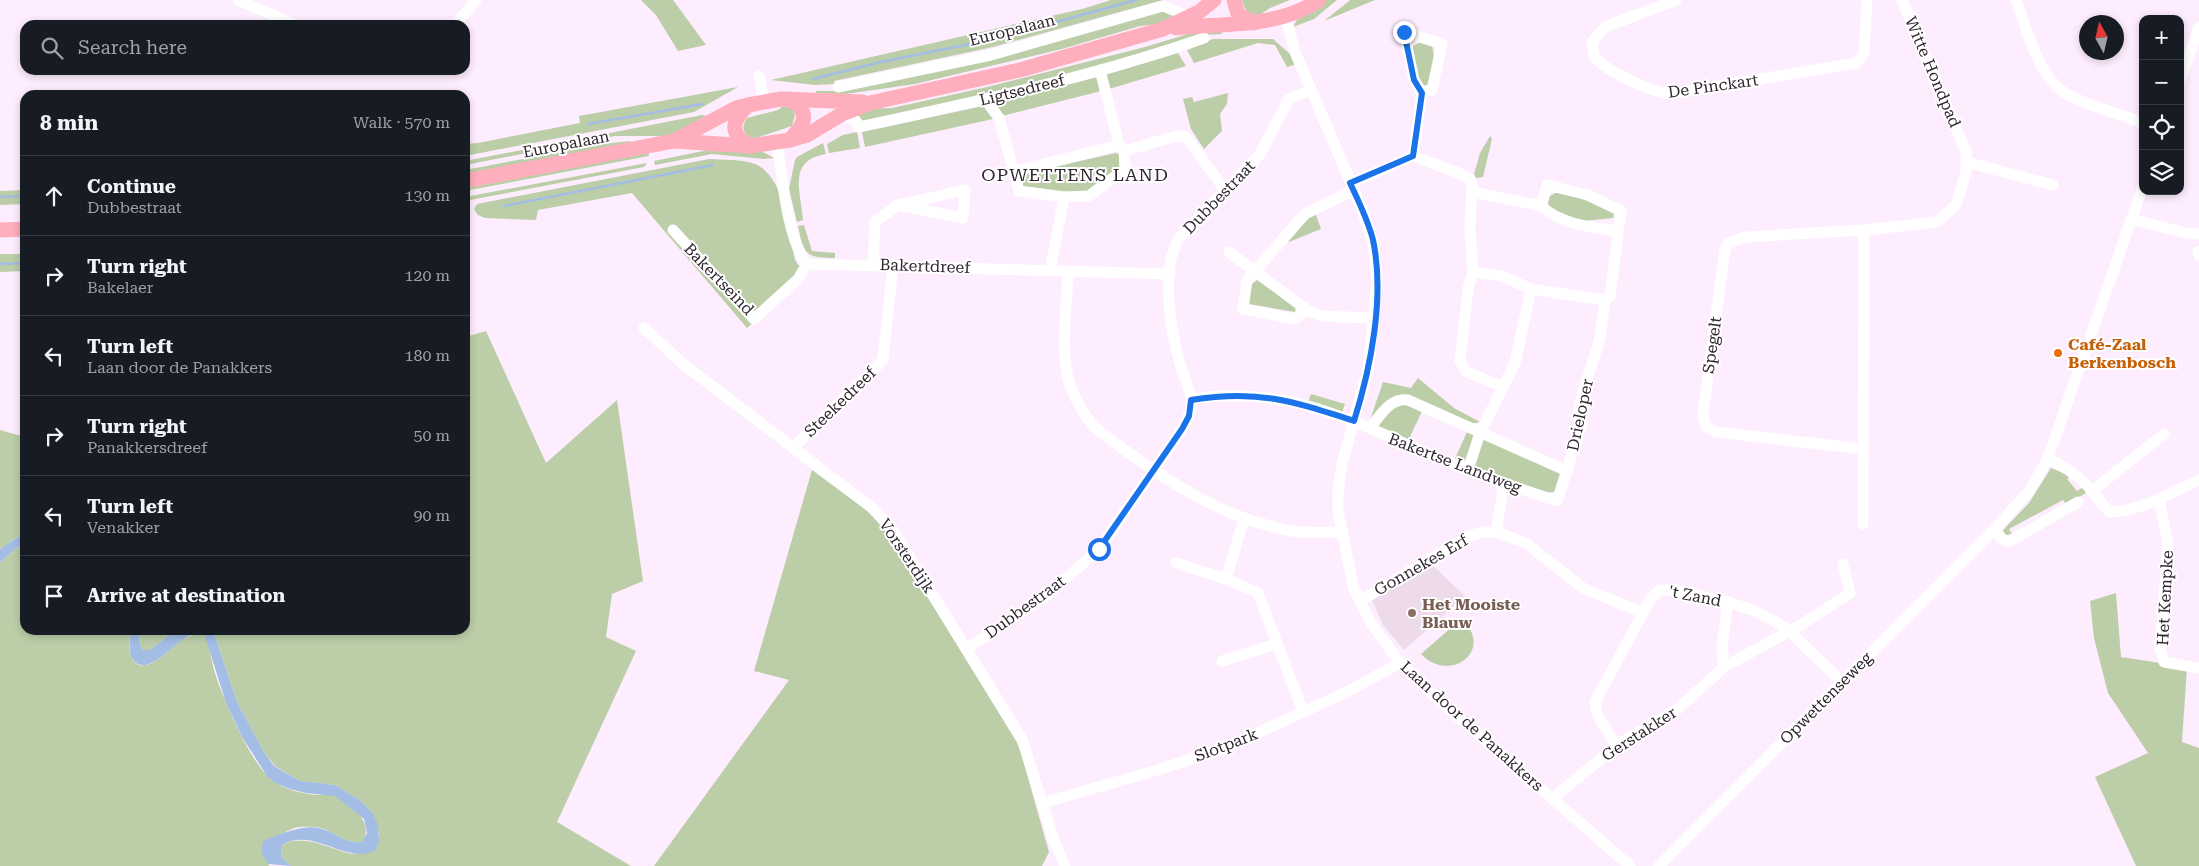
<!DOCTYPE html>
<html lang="en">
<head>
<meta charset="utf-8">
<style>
	body { margin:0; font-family:"Roboto Serif",serif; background:#20242c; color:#f1f3f6 }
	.controls { position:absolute; right:15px; top:15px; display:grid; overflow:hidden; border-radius:10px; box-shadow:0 2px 8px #0003 }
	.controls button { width:45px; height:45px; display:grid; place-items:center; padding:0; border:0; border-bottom:1px solid #363941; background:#171b24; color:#f1f3f6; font:25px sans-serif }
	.compass { position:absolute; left:2079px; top:15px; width:45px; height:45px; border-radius:50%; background:#171b24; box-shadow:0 2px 8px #0003; rotate:352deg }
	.stop { position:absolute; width:15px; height:15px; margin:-11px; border:4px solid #1a73e8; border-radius:50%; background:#fff }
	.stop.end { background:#1a73e8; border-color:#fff; box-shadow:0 1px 5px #0008 }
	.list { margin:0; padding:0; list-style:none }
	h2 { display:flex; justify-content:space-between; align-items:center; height:65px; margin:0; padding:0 20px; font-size:21px }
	h2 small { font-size:16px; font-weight:400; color:#9ea1a6 }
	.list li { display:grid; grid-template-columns:32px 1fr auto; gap:15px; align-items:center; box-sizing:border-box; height:80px; padding:0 20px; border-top:1px solid #363941 }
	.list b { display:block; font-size:19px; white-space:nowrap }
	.list p { margin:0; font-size:16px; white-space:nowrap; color:#9ea1a6 }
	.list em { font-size:16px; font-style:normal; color:#9ea1a6 }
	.icon { flex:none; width:28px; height:28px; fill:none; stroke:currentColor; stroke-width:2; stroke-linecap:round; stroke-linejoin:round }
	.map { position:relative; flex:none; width:2199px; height:866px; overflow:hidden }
	.search { position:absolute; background:#171b24; box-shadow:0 2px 8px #0003; left:20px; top:20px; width:450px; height:55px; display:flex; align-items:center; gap:12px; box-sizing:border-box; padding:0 18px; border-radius:15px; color:#9ea1a6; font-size:19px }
	.panel { position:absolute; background:#171b24; box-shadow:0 2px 8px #0003; left:20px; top:90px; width:450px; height:545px; border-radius:15px }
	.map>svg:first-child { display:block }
</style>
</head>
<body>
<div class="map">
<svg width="2199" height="866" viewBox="0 0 2199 866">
	<rect width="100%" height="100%" fill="#feedfe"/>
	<!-- education -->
	<polygon fill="#eddbec" points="1432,565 1465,596 1404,650 1383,625 1372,600"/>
	<!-- green -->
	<g fill="#bbcea8">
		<polygon points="641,0 673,0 706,45 678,51 656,15"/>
		<polygon points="1111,0 1163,0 993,47 834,81 835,84 815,85 771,80 1082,9"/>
		<path d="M 1242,0 L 1290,0 L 1270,8 L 1258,16 C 1248,13 1245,11 1242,0 Z"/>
		<polygon points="1326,0 1337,0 1314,19 1293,27 1300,14"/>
		<polygon points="1350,0 1375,0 1324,21 1349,1"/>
		<polygon points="1161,10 1177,17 1165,23 1140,26 1062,49 915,84 818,98 816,91 834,91"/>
		<polygon points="1220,27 1222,34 1206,35 1132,57 963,102 863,121 853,114 863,109 892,108 987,87 1145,47 1208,28"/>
		<polygon points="1213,39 1273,39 1291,55 1297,64 1287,67 1275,45 1258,43 1194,63 1187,50"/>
		<path d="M 1423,41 L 1432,45 L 1435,63 L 1429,84 L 1423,86 C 1417,74 1410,59 1413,46 Z"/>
		<polygon points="1178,53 1186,66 1109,89 1105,75"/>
		<polygon points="1097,77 1101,91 1002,116 993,104"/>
		<polygon points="738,87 694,112 470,155 465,152 465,144 478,143 580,123 579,116"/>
		<polygon points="1228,93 1227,104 1220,114 1222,131 1204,149 1191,129 1183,99 1192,97 1194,102"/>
		<path d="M 783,106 L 791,108 L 795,115 L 792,126 L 753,139 L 750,139 C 743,131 741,127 747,118 L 778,110 Z"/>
		<polygon points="983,106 993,119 865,147 862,132"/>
		<polygon points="702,115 711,117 670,136 615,136 465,165 465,161"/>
		<polygon points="857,132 860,148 829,153 827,144 843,135"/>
		<polygon points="1490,136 1492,139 1483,177 1476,178 1474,174 1480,153"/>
		<polygon points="631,141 631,144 465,176 465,170 602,144"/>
		<path d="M 823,143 L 826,154 C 787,161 801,190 803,220 L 797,222 L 789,189 L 795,160 L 797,157 Z"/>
		<polygon points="718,148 761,151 774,158 764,159 712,154 655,165 654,161"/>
		<polygon points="648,151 649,156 465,191 465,186"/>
		<polygon points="1116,153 1119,154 1121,165 1089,194 1024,189 1020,175 1022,174"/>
		<path d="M 709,159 C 723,160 742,159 755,164 C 785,176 789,233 795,260 L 798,265 L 812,268 L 747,328 L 632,193 L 538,210 L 536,220 L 485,218 L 478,215 L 474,209 L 477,204 Z"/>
		<polygon points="647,163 644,167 465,201 465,197"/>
		<polygon points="25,190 25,204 0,205 0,191"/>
		<polygon points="1557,192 1571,194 1610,211 1614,214 1613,218 1583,221 1550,209 1548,203 1550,196"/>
		<polygon points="1315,212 1321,229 1289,242 1287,240"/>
		<path d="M 804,225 L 812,251 L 835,253 L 835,258 C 805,258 804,254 798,226 Z"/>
		<polygon points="0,254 25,254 25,271 0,272"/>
		<polygon points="1257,280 1296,306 1295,312 1249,304 1250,286"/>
		<path d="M 486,331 L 546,463 L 617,400 L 643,581 L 612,594 L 606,637 L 636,651 L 557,822 L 631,866 L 291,866 L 281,856 L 282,845 C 303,833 328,848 348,853 C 356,855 368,851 376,850 L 379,834 L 371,811 L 358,799 L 335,785 L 300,781 L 275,766 L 264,752 L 237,702 L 213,630 L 465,630 L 465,337 Z"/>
		<polygon points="1418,378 1454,408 1480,422 1466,425 1405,395 1395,396 1369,423 1383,382 1411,388"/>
		<polygon points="1311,394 1345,404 1342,412 1308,402"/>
		<polygon points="1397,402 1423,409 1408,441 1375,427"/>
		<polygon points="0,430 25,437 25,532 0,549"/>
		<polygon points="1467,432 1476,435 1465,461 1454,461"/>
		<polygon points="1482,439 1563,473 1557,491 1547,493 1476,469 1474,465"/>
		<polygon points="2051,468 2070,476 2067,479 2077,491 2082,488 2087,492 2067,505 2063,500 2009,529 2012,534 2006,535 2003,531 2005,528 2029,503"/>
		<polygon points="812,470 869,512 892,539 1019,746 1049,852 1042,866 654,866 789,680 754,671"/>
		<path d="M 25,544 L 25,630 L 128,630 C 131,639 127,648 131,657 C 143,680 168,650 179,642 C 186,637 193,634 201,632 L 204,633 C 209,645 211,658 214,670 C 222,697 251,765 273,781 C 284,789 303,794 317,795 C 323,795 330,793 336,796 C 352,802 375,825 362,842 C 341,844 331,828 315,827 C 309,827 298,826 292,829 C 283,832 277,838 267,839 L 268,864 L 270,866 L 0,866 L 0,563 L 16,548 Z"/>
		<polygon points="2116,593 2121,657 2187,667 2182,742 2199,748 2199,866 2136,866 2095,777 2148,753 2108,693 2094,638 2090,601"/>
		<path d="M 1461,619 C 1496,649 1450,685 1421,654 Z"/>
		<polygon points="139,630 175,630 150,650 143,650 140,645"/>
	</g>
	<!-- water -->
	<g fill="#a4bde5">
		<polygon points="25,532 25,544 16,548 0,563 0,549"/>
		<path d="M 128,630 L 139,630 L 140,645 L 143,650 L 150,650 L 175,630 L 213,630 L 237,702 L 264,752 L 274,766 L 300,781 L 335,785 L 358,799 L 371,811 L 378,824 L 379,841 L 376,850 C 347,866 313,826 282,845 L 281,856 L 291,866 L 268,864 L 261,852 L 263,841 C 276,835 304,824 319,828 C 335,832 344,844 362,842 L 367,833 L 364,819 L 335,796 L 306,793 L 290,789 L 275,783 L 267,776 L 242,737 L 226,703 L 204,633 C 182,626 151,682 133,660 C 126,651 132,640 128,630 Z"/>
	</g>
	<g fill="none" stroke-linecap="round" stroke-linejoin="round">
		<!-- stream -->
		<g stroke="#a4bde5" stroke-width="2.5">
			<polyline points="813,79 881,62 994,39 1136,0"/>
			<polyline points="588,124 703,104"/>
			<polyline points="0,197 25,196"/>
			<polyline points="504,206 713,165"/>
			<polyline points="0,264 25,263"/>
		</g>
		<!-- minor -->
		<g stroke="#fff" stroke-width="11">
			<polyline points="238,0 296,25"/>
			<path d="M 1676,0 L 1605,27 L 1592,42 L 1594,56 C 1607,72 1651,92 1671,94 L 1856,63 L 1864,53 L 1867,0"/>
			<path d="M 2016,0 C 2028,31 2038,80 2070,96 C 2093,107 2119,114 2143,123"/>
			<polyline points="1285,15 1295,52 1362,209 1373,242 1377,279 1368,369 1342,464 1338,492 1338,512 1354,589 1371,623 1400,663 1434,696 1630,866"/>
			<polyline points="455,25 476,0"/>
			<polyline points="759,76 764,102"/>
			<polyline points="2180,80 2199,28"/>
			<polyline points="838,87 991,55 1163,6 1190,17"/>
			<polyline points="986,100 999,118 1019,191 1064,197 1089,196 1125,169 1124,151 1119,145 1100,70"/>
			<path d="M 842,114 L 856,121 L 859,127 C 975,102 1092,77 1204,38"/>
			<path d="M 777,142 C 782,175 787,240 807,264 L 1170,274"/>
			<polyline points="1124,151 1176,136 1186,137 1226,191"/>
			<polyline points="1413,156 1422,93 1414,80 1404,32 1442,44 1432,90 1422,93"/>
			<polyline points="1966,162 2053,185"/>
			<polyline points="1013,172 1119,145"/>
			<polyline points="1351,183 1413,156 1461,174 1470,179 1472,186 1470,228 1473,272 1468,289 1460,361 1467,372 1503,387 1480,433 1468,470"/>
			<polygon points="965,190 963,218 898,205"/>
			<polyline points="1473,192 1541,206"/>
			<polyline points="2131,219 2186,233 2199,234"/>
			<polyline points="673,230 754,319 798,279 807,264"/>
			<polyline points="1229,252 1307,310 1321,316 1374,318"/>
			<polyline points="2198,252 2199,255"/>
			<polyline points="873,265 875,222 898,205"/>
			<polyline points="1050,271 1064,197"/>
			<path d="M 1068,272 C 1067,303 1060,352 1069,382 C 1073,394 1080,408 1088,419 C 1098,433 1118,445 1132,455 C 1177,487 1222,515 1277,528 C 1298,534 1319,532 1341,532"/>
			<polyline points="1473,272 1502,276 1531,289 1605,300"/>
			<polyline points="1307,310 1295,319 1243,309 1247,280 1305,214 1354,190"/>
			<polyline points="644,328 683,364 871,507 892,529 1022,739 1054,841 1065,866"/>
			<polyline points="1503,387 1515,363 1531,289"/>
			<path d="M 1191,399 C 1291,384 1351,422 1439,458 C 1478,475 1517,488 1557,501 L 1582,423 L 1579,406 L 1600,338 L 1605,300 L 1610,296 L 1621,211 L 1588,195 L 1547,185 L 1541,206 C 1562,225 1591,227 1618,231"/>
			<path d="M 1370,428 C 1380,416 1390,397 1408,400 L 1567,471"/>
			<polyline points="793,448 883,360 893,265"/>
			<polyline points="1863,449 1716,432 1706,426 1703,414 1725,249 1729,243 1745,237 1864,230 1937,222 1956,205 1966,172 1966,152 1902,0"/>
			<path d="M 2048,458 C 2064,467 2080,476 2092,491 C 2099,498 2102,506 2110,512 C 2142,511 2170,493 2199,480"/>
			<polyline points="2092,491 2164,434"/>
			<polyline points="2159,499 2168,543 2160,649 2164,662 2199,668"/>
			<polyline points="1863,524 1864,230"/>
			<polyline points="1993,531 2005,541 2010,541 2078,502"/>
			<polyline points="1496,532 1526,543 1583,588 1643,613 1650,599 1660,590 1677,590 1728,602 1755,611 1774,621 1790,632 1842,682"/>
			<polyline points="1176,563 1226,579 1258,593 1303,712"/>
			<polyline points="1226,579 1244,519"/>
			<polyline points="1360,601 1469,536 1483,532 1496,532 1504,484"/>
			<path d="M 968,648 L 1046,596 L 1099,549 L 1182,429 C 1187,420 1192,411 1191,400 C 1190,388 1183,375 1180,363 C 1170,330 1159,263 1182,235 L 1260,154 L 1289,99 L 1311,90"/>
			<polyline points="1222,661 1276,644"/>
			<polyline points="1724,667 1722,646 1728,602"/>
			<polyline points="1616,746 1597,714 1595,702 1643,613"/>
			<polyline points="1552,799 1616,746 1679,708 1724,667 1799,626 1850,593 1843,564"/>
			<polyline points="1042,803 1154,771 1222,749 1347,692 1400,663"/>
			<polyline points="1659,866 1993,531 2030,490 2048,458 2143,186"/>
		</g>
		<!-- major -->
		<g stroke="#feaebc" stroke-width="15">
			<polyline points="1234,0 1238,14 1254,23"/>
			<path d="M 1176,28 C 1222,23 1279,28 1319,0"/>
			<path d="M 748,105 C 732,121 728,133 750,146"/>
			<path d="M 790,140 C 804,124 812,114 790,99"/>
			<polyline points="674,141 750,146 790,140 807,135 842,114 870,103 1020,70 1163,29 1199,12 1214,0"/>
			<polyline points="465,181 674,141 736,108 748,105 781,99 863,102"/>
			<polyline points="0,230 25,229"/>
		</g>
	</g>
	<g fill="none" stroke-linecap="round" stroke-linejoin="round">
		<!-- route -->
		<path stroke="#1a73e8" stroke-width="6" d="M 1099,549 L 1182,429 L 1189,416 L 1191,400 C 1258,389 1292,401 1354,421 C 1371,367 1385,296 1373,240 C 1368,220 1359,202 1350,183 L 1413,156 L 1422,93 L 1414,80 L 1404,32"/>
	</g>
	<!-- markers -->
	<circle fill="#e8710a" stroke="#fff" stroke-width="2" cx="2058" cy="353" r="5"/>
	<circle fill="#8d6e63" stroke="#fff" stroke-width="2" cx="1412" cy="613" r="5"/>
	<g text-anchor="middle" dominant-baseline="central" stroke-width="4" stroke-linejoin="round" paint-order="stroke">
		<!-- street labels -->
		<g font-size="16" fill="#2f252f" stroke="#fff">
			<text transform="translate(1012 30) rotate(-14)">Europalaan</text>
			<text transform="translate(1933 72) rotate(67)">Witte Hondpad</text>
			<text transform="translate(1713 86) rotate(-8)">De Pinckart</text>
			<text transform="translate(1022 90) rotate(-14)">Ligtsedreef</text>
			<text transform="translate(566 144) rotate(-11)">Europalaan</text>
			<text transform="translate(1219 197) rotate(-46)">Dubbestraat</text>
			<text transform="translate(925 266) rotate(2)">Bakertdreef</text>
			<text transform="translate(719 279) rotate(46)">Bakertseind</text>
			<text transform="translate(1712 345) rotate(-82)">Spegelt</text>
			<text transform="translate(840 402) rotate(-44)">Steekedreef</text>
			<text transform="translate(1580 415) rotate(-78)">Drieloper</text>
			<text transform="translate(1455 463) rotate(21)">Bakertse Landweg</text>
			<text transform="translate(907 556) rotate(56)">Vorsterdijk</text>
			<text transform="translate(1421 565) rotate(-30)">Gonnekes Erf</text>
			<text transform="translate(1695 596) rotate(11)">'t Zand</text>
			<text transform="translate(2165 598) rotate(-87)">Het Kempke</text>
			<text transform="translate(1025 607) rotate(-36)">Dubbestraat</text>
			<text transform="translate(1826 698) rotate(-45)">Opwettenseweg</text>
			<text transform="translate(1472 726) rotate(42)">Laan door de Panakkers</text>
			<text transform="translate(1639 734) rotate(-33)">Gerstakker</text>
			<text transform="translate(1226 745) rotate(-21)">Slotpark</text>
		</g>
		<!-- food labels -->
		<g font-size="16" font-weight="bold" fill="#c56008" stroke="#fff" text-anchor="start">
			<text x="2068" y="344">Café-Zaal<tspan x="2068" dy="18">Berkenbosch</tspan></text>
		</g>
		<!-- education labels -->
		<g font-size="16" font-weight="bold" fill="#785e54" stroke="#fff" text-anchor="start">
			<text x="1422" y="604">Het Mooiste<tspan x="1422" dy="18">Blauw</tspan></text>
		</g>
		<!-- neighbourhood labels -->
		<g font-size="18" letter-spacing="1" fill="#2f252f" stroke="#fff">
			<text x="1075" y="174">OPWETTENS LAND</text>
		</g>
	</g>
</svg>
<div class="controls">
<button>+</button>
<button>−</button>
<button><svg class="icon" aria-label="locate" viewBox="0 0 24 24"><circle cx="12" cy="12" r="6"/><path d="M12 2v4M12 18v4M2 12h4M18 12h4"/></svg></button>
<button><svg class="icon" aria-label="layers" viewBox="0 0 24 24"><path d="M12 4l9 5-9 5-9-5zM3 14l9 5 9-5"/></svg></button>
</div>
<svg class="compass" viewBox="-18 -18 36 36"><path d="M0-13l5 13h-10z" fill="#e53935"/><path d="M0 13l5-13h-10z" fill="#9ea1a6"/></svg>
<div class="stop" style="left:1099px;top:549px"></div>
<div class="stop end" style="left:1404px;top:32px"></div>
<div class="search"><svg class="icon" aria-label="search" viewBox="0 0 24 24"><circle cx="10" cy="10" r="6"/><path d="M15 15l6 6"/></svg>Search here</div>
<section class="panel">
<h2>8 min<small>Walk · 570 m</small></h2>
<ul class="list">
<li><svg class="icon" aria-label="ahead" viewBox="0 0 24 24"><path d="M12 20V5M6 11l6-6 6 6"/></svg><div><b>Continue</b><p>Dubbestraat</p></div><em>130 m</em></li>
<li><svg class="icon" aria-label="right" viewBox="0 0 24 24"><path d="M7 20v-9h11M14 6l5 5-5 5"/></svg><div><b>Turn right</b><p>Bakelaer</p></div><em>120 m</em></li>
<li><svg class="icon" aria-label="left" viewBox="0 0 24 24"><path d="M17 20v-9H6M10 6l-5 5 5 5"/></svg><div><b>Turn left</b><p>Laan door de Panakkers</p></div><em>180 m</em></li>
<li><svg class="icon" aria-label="right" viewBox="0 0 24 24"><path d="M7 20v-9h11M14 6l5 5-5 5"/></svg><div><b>Turn right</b><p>Panakkersdreef</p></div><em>50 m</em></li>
<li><svg class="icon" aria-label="left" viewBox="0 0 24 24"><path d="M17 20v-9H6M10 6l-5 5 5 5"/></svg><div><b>Turn left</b><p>Venakker</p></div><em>90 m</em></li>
<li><svg class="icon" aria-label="arrive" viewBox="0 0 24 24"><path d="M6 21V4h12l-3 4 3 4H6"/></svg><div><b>Arrive at destination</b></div></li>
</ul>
</section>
</div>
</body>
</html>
